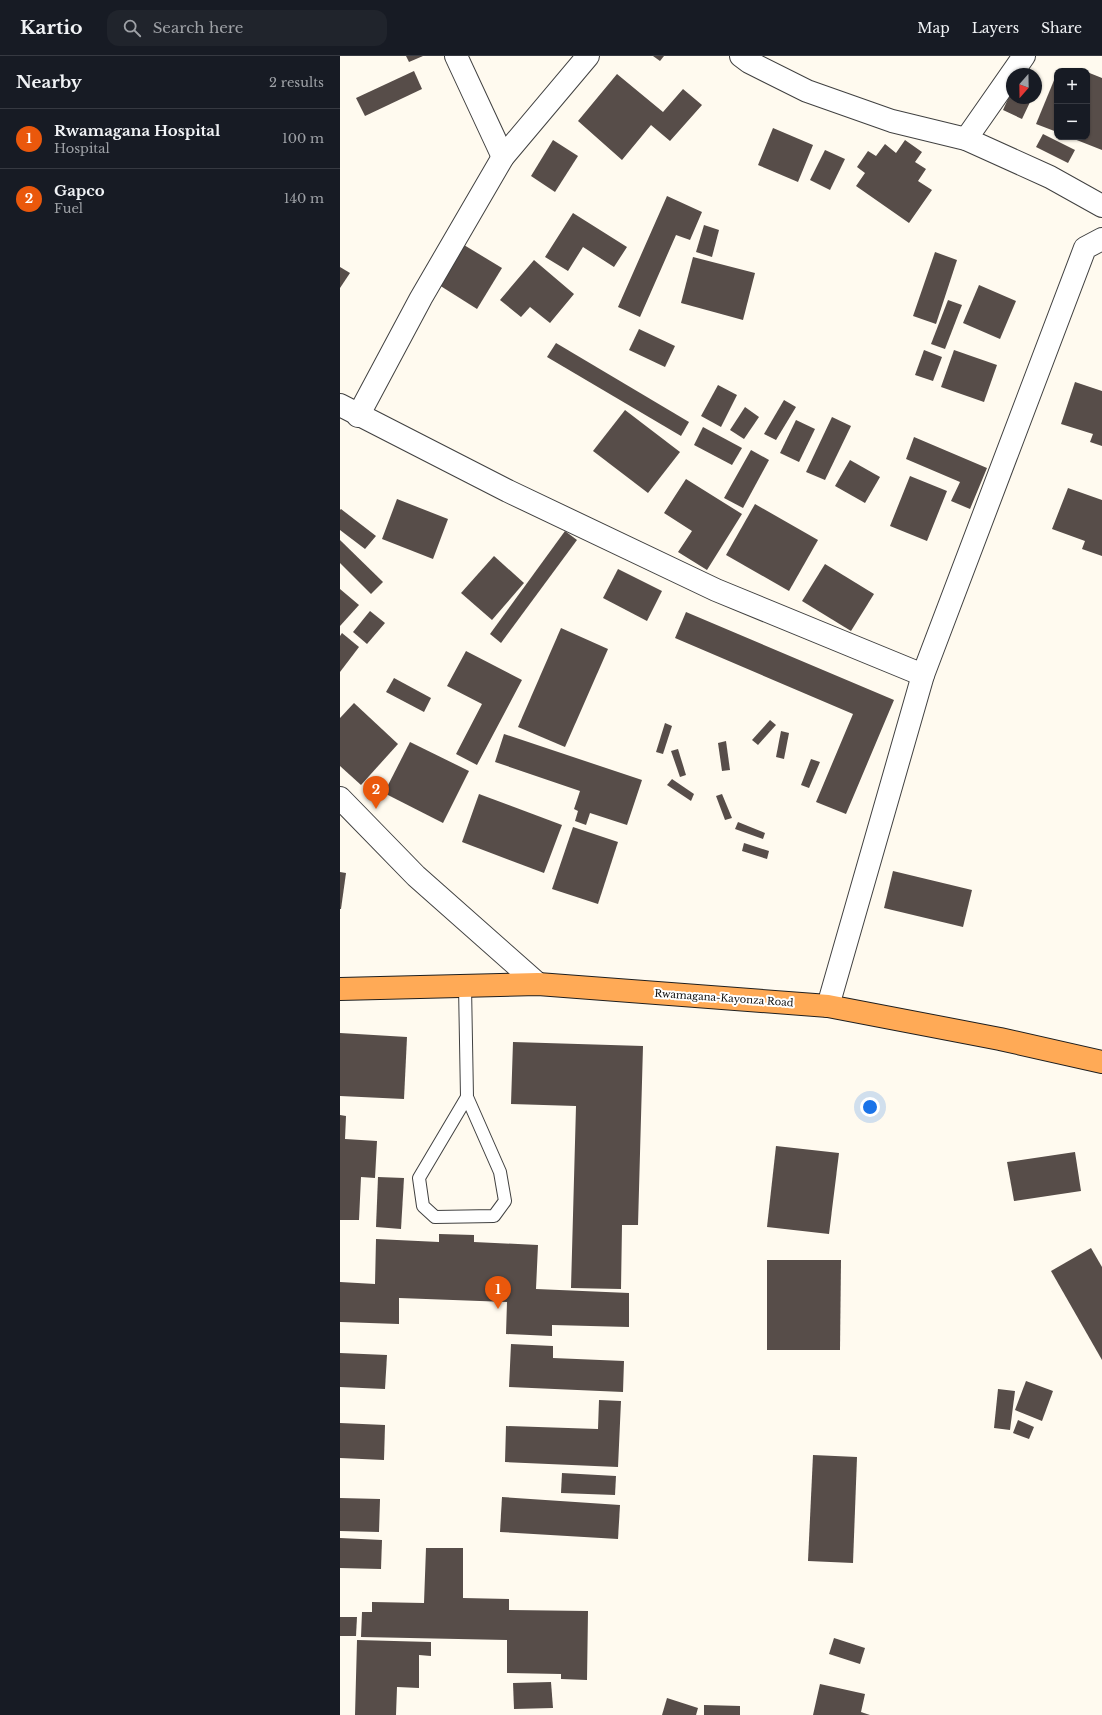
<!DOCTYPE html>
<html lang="en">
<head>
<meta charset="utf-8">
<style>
	body { margin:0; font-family:"Libre Baskerville",serif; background:#20242c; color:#f1f3f6 }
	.controls { position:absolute; right:12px; top:12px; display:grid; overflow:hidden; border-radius:8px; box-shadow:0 1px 3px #0004 }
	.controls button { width:36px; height:36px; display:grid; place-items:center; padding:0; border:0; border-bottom:1px solid #363941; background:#171b24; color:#f1f3f6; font:20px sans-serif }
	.compass { position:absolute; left:666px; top:12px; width:36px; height:36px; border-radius:50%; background:#171b24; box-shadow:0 1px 3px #0004; rotate:200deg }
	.you { position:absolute; left:530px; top:1051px; width:14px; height:14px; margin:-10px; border:3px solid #fff; border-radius:50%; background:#1a73e8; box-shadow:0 0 0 6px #1a73e833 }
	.badge { display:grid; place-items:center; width:26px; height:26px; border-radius:50%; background:#ea580c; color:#fff; font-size:13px; font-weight:700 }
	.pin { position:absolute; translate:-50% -33px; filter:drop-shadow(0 1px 2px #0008) }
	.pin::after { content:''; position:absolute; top:21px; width:14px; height:12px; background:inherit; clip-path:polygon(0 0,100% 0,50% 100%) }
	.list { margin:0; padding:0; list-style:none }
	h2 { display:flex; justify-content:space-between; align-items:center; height:52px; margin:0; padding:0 16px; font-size:17px }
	h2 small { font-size:13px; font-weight:400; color:#9ea1a6 }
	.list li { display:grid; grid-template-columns:26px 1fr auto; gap:12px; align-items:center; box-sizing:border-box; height:60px; padding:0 16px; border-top:1px solid #363941 }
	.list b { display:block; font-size:15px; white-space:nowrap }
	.list p { margin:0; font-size:13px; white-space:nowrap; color:#9ea1a6 }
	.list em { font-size:13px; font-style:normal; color:#9ea1a6 }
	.icon { flex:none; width:22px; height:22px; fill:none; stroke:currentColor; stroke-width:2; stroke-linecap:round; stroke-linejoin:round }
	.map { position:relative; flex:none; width:762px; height:1659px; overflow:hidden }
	header { display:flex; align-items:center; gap:24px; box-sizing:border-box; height:56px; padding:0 20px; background:#171b24; border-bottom:1px solid #363941 }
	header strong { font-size:19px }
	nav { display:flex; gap:22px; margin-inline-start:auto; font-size:14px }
	.search { width:280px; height:36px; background:#20242c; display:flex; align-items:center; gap:10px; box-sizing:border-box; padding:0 14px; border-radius:12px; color:#9ea1a6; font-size:15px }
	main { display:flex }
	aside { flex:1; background:#171b24 }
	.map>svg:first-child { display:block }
</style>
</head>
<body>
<header>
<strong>Kartio</strong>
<div class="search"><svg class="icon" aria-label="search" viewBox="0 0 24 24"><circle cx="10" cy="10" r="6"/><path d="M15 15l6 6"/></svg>Search here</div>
<nav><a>Map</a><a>Layers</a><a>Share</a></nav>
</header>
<main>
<aside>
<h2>Nearby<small>2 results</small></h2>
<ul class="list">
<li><span class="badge">1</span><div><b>Rwamagana Hospital</b><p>Hospital</p></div><em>100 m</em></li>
<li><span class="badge">2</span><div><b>Gapco</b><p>Fuel</p></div><em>140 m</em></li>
</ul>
</aside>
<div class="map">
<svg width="762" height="1659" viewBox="0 0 762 1659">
	<rect width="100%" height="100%" fill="#fffaef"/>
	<!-- building -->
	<g fill="#574d49">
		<polygon points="66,0 83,0 69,6"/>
		<polygon points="313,0 324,0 320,5"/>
		<polygon points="74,15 82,33 25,60 16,42"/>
		<polygon points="747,16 762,22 762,94 729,81 747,81"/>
		<polygon points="717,17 717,76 696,68"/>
		<polygon points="277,18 323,56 343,33 362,49 330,85 311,69 282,104 238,65"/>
		<polygon points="672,34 672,42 687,42 691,44 682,63 663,54"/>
		<polygon points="433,72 473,89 458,126 418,109"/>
		<polygon points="703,78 735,94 728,107 696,91"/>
		<polygon points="213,84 238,100 215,136 191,120"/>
		<polygon points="565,84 582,96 575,106 586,113 578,125 592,134 569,167 516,130 525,117 517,111 528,95 536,100 545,88 556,97"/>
		<polygon points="485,94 505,103 490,134 470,124"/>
		<polygon points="327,140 362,156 350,184 336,179 300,261 278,251"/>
		<polygon points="233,157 287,191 274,211 243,191 228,215 205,201"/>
		<polygon points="364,169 379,174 372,201 356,196"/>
		<polygon points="124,189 162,212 137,253 99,229"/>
		<polygon points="595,196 617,204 596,268 573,260"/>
		<polygon points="353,201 415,217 403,264 341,247"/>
		<polygon points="194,204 234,238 210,267 190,251 181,261 160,244"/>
		<polygon points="0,211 10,217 0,232"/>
		<polygon points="639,229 676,245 660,283 623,267"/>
		<polygon points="608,244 622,249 605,293 591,288"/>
		<polygon points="299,273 335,290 325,311 289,294"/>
		<polygon points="216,287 349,366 341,380 207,301"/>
		<polygon points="584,294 602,301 593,325 575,319"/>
		<polygon points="614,294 657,309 644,346 601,331"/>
		<polygon points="735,326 762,335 762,390 750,386 753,378 721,368"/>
		<polygon points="378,329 397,339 381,371 361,360"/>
		<polygon points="444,344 456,351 436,384 424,378"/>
		<polygon points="405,351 419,361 404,383 390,374"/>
		<polygon points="285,354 340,396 308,437 253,395"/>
		<polygon points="492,361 511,370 485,424 466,416"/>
		<polygon points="456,364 475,373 459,406 440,397"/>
		<polygon points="363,371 402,392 392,409 354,389"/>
		<polygon points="574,381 647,412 630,453 611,445 620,426 566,403"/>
		<polygon points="411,394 429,404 403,452 384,442"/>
		<polygon points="510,404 540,421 525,447 495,430"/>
		<polygon points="570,420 607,435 587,485 550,470"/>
		<polygon points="346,423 402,458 367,514 338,496 352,475 324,457"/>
		<polygon points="728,432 762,444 762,500 742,493 745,485 712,473"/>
		<polygon points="57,443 108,463 93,503 42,483"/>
		<polygon points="415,448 478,484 449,535 386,499"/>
		<polygon points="1,453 36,480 25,493 0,474 0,454"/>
		<polygon points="225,475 237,484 161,587 150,578"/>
		<polygon points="0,484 43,526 31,538 0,507"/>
		<polygon points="154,500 184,527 152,564 121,537"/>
		<polygon points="485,508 534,538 511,575 462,545"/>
		<polygon points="278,513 322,535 307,565 263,542"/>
		<polygon points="0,533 19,549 0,570"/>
		<polygon points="30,555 45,567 27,588 13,576"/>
		<polygon points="346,556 554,644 506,758 476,746 513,658 335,582"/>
		<polygon points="221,572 268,593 225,691 178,671"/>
		<polygon points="2,577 19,591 0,616 0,580"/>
		<polygon points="126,595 182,624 137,709 116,698 142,648 107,630"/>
		<polygon points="54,622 91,642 84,656 46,636"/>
		<polygon points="14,647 58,688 21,729 0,710 0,662"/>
		<polygon points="430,664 436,669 418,689 412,684"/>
		<polygon points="325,667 332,670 323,698 316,696"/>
		<polygon points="441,675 449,677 444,703 436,701"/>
		<polygon points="164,678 302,724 287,769 250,757 246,769 235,765 238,755 234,753 240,735 155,706"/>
		<polygon points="386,685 390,714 382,715 378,687"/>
		<polygon points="70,686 129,715 103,767 44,737"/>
		<polygon points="338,693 346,719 340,721 331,695"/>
		<polygon points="471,703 480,706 469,732 461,729"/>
		<polygon points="332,723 354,738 351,745 327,729"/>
		<polygon points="139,738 222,769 204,817 122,786"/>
		<polygon points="382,738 392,762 385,764 376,740"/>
		<polygon points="398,766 425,777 423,783 395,773"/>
		<polygon points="233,771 278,786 258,848 212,833"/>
		<polygon points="404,787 429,795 427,803 402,795"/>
		<polygon points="553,815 632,834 623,871 544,852"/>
		<polygon points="0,816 6,817 1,853 0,853"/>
		<polygon points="0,977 67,981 64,1043 0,1040"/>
		<polygon points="173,986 303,990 298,1169 282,1169 281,1233 231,1232 236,1050 171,1048"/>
		<polygon points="0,1059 6,1060 5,1083 37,1085 35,1122 21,1121 19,1164 0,1164"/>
		<polygon points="436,1090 499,1097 489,1178 427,1171"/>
		<polygon points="735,1096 741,1135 674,1145 667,1106"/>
		<polygon points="38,1121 64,1122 61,1173 36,1171"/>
		<polygon points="99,1178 134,1179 134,1186 198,1189 196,1233 289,1237 289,1271 212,1269 212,1280 166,1278 167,1246 59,1242 59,1268 0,1266 0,1226 35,1228 36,1183 99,1186"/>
		<polygon points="751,1192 762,1211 762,1304 711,1215"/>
		<polygon points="427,1204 501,1204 500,1294 427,1294"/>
		<polygon points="171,1288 213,1290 213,1302 284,1305 283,1336 169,1331"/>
		<polygon points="0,1297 47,1299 45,1333 0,1331"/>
		<polygon points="686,1325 713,1335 702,1365 675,1354"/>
		<polygon points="658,1333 675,1335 670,1374 654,1372"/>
		<polygon points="259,1344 281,1345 278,1411 165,1406 166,1370 258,1373"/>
		<polygon points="678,1364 694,1371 689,1383 673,1377"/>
		<polygon points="0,1367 45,1369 44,1404 0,1402"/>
		<polygon points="473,1399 517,1401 513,1507 468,1505"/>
		<polygon points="222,1417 276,1420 275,1439 221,1437"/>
		<polygon points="162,1441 280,1449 278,1483 160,1476"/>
		<polygon points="0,1442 40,1443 39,1476 0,1475"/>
		<polygon points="0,1482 42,1484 41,1513 0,1512"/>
		<polygon points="86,1492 123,1492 123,1542 169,1543 169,1554 248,1555 247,1624 221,1623 221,1618 167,1617 167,1584 21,1581 22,1556 32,1556 32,1546 84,1547"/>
		<polygon points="0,1561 17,1561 16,1580 0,1580"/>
		<polygon points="494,1582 525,1592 520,1608 489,1598"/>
		<polygon points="17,1584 91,1586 91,1600 79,1599 79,1632 57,1631 56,1659 15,1659"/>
		<polygon points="211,1626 213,1652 174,1653 173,1627"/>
		<polygon points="480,1628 525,1638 521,1656 530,1659 473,1659"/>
		<polygon points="327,1642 358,1652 356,1659 322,1659"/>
		<polygon points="364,1649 400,1650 400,1659 364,1659"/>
	</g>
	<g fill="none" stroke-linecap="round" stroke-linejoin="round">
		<defs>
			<polyline id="service" points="125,930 127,1041 160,1116 165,1145 154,1160 95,1161 83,1150 79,1122 127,1041"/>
			<g id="minor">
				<polyline points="116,0 163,101"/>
				<polyline points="401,0 409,6 467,35 552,65 626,83 710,121 762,150"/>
				<polyline points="626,83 684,0"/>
				<polyline points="0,349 168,435 376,534 583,619"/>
				<polyline points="18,360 81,242 163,101 248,0"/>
				<polyline points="0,742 76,820 198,928"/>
				<polyline points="488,950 583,619 745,192 762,183"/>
			</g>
			<polyline id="trunk" points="0,933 198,928 488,950 660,983 762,1006"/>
		</defs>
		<!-- service casing -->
		<use href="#service" stroke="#414141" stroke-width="14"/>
		<!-- minor casing -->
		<use href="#minor" stroke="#414141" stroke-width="24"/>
		<!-- trunk casing -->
		<use href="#trunk" stroke="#1f1f1f" stroke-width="24"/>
		<!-- service -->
		<use href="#service" stroke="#fff" stroke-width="12"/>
		<!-- minor -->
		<use href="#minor" stroke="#fff" stroke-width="22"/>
		<!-- trunk -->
		<use href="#trunk" stroke="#ffaa56" stroke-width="22"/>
	</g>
	<g text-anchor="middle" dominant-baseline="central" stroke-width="4" stroke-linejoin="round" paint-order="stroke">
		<!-- street labels -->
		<g font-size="10" fill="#0e0e0e" stroke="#fff">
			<text transform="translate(384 942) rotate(4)">Rwamagana-Kayonza Road</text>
		</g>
	</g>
</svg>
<div class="controls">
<button>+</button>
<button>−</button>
</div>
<svg class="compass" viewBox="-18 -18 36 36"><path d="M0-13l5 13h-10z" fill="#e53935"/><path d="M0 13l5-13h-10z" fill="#9ea1a6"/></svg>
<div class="you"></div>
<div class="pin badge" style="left:158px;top:1253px">1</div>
<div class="pin badge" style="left:36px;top:753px">2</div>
</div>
</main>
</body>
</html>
